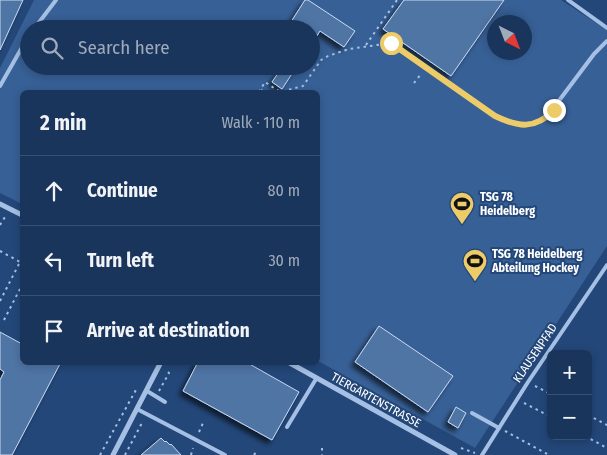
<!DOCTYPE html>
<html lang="en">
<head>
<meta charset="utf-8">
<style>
	body { margin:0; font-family:"Fira Sans Condensed",sans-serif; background:#274064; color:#f1f3f6 }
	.controls { position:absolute; right:15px; bottom:15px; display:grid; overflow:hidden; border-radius:8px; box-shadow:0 2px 8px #0003 }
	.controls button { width:45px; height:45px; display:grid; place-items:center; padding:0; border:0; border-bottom:1px solid #385071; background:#1a355b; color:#f1f3f6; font:25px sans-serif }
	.compass { position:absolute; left:487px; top:15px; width:45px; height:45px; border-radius:50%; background:#1a355b; box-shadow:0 2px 8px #0003; rotate:138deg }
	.stop { position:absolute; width:15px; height:15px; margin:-11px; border:4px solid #eecb69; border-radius:50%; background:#fff }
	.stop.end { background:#eecb69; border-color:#fff; box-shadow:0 1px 5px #0008 }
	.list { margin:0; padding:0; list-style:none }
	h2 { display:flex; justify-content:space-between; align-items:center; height:65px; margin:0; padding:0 20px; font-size:21px }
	h2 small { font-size:16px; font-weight:400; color:#9fabbb }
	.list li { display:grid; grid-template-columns:32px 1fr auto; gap:15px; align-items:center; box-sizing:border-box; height:70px; padding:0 20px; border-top:1px solid #385071 }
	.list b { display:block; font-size:19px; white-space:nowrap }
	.list em { font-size:16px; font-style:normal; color:#9fabbb }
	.icon { flex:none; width:28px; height:28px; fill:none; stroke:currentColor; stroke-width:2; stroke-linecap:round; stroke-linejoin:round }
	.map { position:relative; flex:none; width:607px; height:455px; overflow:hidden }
	.search { position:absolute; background:#1a355b; box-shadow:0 2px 8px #0003; left:20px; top:20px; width:300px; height:55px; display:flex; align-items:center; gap:12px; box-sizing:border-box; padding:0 18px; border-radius:28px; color:#9fabbb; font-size:19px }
	.panel { position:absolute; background:#1a355b; box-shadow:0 2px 8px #0003; left:20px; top:90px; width:300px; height:275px; border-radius:8px }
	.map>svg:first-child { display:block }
</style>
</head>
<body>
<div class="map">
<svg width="607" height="455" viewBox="0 0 607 455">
	<defs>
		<filter id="shadow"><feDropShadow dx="-4" dy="4" stdDeviation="2.5" flood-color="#0009"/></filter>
	</defs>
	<rect width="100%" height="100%" fill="#234779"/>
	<!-- green -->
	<path fill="#376096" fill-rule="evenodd" d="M 34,0 L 561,0 L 607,30 L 607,246 L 475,448 L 318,361 L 318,92 L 22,92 L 22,204 L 0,193 L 0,68 ZM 494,22 L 524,22 L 524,52 L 494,52 ZM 29,29 L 311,29 L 311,66 L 29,66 Z"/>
	<!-- building -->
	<g fill="#5074a5" stroke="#c8daf3" filter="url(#shadow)">
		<polygon points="0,0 23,0 0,50"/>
		<polygon points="305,0 308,0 355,31 344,47 320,31 311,45 311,29 296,29 289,25"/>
		<polygon points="404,0 504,0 451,76 383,29"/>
		<polygon points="283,66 297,66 282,89 272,82"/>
		<polygon points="379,326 453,376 428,412 355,362"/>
		<polygon points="0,332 22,344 22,362 61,362 12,455 0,455 0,380 4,372 0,369"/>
		<polygon points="198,362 246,362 299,392 272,440 183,391"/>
		<polygon points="456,407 466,413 458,428 448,422"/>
		<polygon points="161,438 165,442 166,441 170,445 171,444 181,455 141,455"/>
	</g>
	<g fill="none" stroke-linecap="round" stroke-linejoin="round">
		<!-- path -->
		<g stroke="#a5c0e4" stroke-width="2" stroke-dasharray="2.5 4" stroke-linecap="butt">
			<polyline points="366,45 397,0"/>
			<polyline points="414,83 421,74"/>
			<polyline points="261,90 265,92"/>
			<polyline points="259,92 265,82 280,92 303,86 321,60 328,56 349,49 391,43 419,63"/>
			<polyline points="0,225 5,217"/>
			<polyline points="0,251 22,263"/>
			<polyline points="0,301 20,262"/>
			<polyline points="4,320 22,285"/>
			<polyline points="535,386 551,394"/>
			<polyline points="159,391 169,373 167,371"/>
			<polyline points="524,403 551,417"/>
			<polyline points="588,415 607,425"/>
			<polyline points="505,431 549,455"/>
			<polyline points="199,432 203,423"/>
			<polyline points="585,436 607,448"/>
			<polyline points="322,448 322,455"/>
			<polyline points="461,448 475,453"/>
			<polyline points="100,455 137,388"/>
			<polyline points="125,455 143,421"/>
			<polyline points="191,455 193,448"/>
			<polyline points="254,455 256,452"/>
		</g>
		<!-- service -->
		<g stroke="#a5c0e4" stroke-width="4">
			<polyline points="568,0 607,28"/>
			<polyline points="34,29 56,0"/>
			<path d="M 425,67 C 440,78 455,88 470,98 C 494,115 516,135 546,118 L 594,54 L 607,41"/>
			<polyline points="0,86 29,35"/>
			<polyline points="147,391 165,402"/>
			<polyline points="137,409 225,455"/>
			<polyline points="472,413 499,428"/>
			<polyline points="287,427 316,379"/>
			<polyline points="482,455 528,382 607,265"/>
		</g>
		<!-- minor -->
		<g stroke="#a5c0e4" stroke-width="5">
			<polyline points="0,204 22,215"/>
			<polyline points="288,362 455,455"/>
			<polyline points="113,455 161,362"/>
		</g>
	</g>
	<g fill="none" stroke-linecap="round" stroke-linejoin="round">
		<!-- route -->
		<path stroke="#eecb69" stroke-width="6" d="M 391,43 L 495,116 C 518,127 535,130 554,110"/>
	</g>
	<!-- icons -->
	<defs>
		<symbol id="stadium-pin" viewBox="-11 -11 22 30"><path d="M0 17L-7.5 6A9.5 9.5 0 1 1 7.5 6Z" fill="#eecb69" stroke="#234779"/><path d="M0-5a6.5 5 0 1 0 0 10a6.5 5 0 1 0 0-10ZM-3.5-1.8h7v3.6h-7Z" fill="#111"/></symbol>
	</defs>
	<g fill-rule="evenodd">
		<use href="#stadium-pin" x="448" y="190" width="28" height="38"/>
		<use href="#stadium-pin" x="461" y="247" width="28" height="38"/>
	</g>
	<g text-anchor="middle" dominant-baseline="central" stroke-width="4" stroke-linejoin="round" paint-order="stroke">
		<!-- poi labels -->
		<g font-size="12" font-weight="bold" fill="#fff" stroke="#234779" text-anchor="start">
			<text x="480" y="197">TSG 78<tspan x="480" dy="14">Heidelberg</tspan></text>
			<text x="492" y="254">TSG 78 Heidelberg<tspan x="492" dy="14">Abteilung Hockey</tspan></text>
		</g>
		<!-- street labels -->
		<g font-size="12" fill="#fff" stroke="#234779">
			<text transform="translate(535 353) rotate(-56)">KLAUSENPFAD</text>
			<text transform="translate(376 400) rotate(29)">TIERGARTENSTRASSE</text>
		</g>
	</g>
</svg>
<div class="controls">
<button>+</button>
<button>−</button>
</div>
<svg class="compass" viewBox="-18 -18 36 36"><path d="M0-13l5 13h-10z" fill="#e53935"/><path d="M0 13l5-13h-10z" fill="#9fabbb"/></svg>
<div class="stop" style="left:391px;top:43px"></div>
<div class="stop end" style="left:554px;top:110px"></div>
<div class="search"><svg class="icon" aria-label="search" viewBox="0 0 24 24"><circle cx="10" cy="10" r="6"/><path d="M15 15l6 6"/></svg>Search here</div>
<section class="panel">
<h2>2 min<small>Walk · 110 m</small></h2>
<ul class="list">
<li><svg class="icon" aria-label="ahead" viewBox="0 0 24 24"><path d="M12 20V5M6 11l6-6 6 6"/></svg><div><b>Continue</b></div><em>80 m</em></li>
<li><svg class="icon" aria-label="left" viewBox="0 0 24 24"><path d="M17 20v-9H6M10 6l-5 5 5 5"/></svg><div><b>Turn left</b></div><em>30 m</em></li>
<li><svg class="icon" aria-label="arrive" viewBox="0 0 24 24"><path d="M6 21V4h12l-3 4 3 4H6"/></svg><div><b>Arrive at destination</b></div></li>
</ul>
</section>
</div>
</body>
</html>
